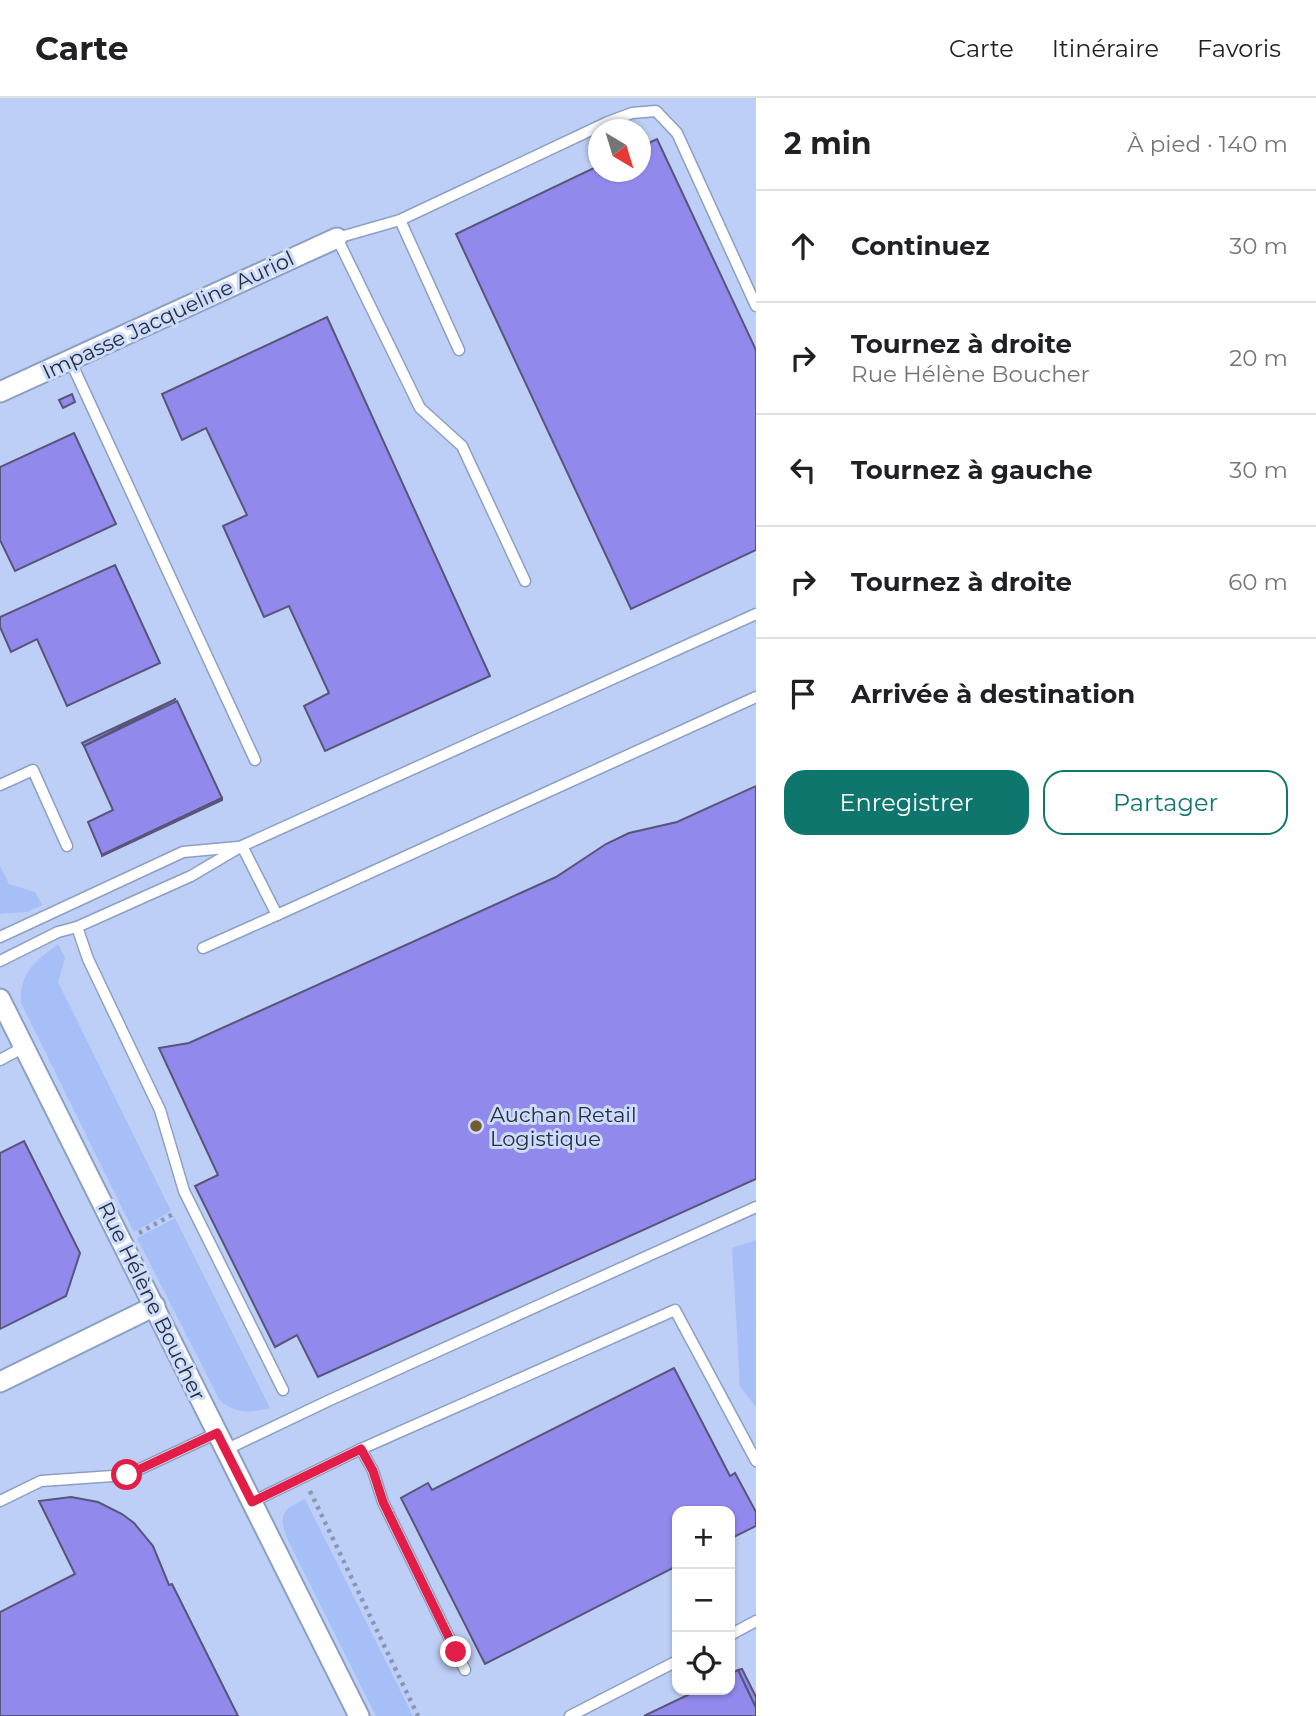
<!DOCTYPE html>
<html lang="fr">
<head>
<meta charset="utf-8">
<style>
	body { margin:0; font-family:Montserrat,sans-serif; background:#f2f2f2; color:#202124 }
	.controls { position:absolute; right:21px; bottom:21px; display:grid; overflow:hidden; border-radius:14px; box-shadow:0 2px 5px #0004 }
	.controls button { width:63px; height:63px; display:grid; place-items:center; padding:0; border:0; border-bottom:2px solid #e0e0e0; background:#fff; color:#202124; font:35px sans-serif }
	.compass { position:absolute; left:588px; top:21px; width:63px; height:63px; border-radius:50%; background:#fff; box-shadow:0 2px 5px #0004; rotate:142deg }
	.stop { position:absolute; width:21px; height:21px; margin:-16px; border:5px solid #e11d48; border-radius:50%; background:#fff }
	.stop.end { background:#e11d48; border-color:#fff; box-shadow:0 2px 7px #0008 }
	.list { margin:0; padding:0; list-style:none }
	h2 { display:flex; justify-content:space-between; align-items:center; height:91px; margin:0; padding:0 28px; font-size:30px }
	h2 small { font-size:23px; font-weight:400; color:#757577 }
	.list li { display:grid; grid-template-columns:46px 1fr auto; gap:21px; align-items:center; box-sizing:border-box; height:112px; padding:0 28px; border-top:2px solid #e0e0e0 }
	.list b { display:block; font-size:26px; white-space:nowrap }
	.list p { margin:0; font-size:23px; white-space:nowrap; color:#757577 }
	.list em { font-size:23px; font-style:normal; color:#757577 }
	.actions { display:flex; gap:14px; padding:21px 28px }
	.actions a { flex:1; padding:16px 0; border:2px solid #0f766e; border-radius:21px; text-align:center; font-size:24px; color:#0f766e }
	.actions .main { background:#0f766e; color:#fff }
	.icon { flex:none; width:38px; height:38px; fill:none; stroke:currentColor; stroke-width:2; stroke-linecap:round; stroke-linejoin:round }
	.map { position:relative; flex:none; width:756px; height:1618px; overflow:hidden }
	header { display:flex; align-items:center; gap:42px; box-sizing:border-box; height:98px; padding:0 35px; background:#fff; border-bottom:2px solid #e0e0e0 }
	header strong { font-size:33px }
	nav { display:flex; gap:38px; margin-inline-start:auto; font-size:24px }
	main { display:flex }
	aside { flex:1; background:#fff }
	.map>svg:first-child { display:block }
</style>
</head>
<body>
<header>
<strong>Carte</strong>
<nav><a>Carte</a><a>Itinéraire</a><a>Favoris</a></nav>
</header>
<main>
<div class="map">
<svg width="756" height="1618" viewBox="0 0 756 1618">
	<rect width="100%" height="100%" fill="#bdcff6"/>
	<!-- green -->
	<g fill="#a6bff6">
		<polygon points="0,768 9,786 35,794 42,807 27,814 0,816"/>
		<path d="M 58,846 L 65,860 L 58,884 L 171,1113 L 134,1134 L 21,905 C 19,874 36,863 58,846 Z"/>
		<path d="M 175,1120 L 270,1310 C 250,1315 237,1316 220,1303 L 137,1140 Z"/>
		<polygon points="756,1142 756,1309 740,1288 732,1150"/>
		<path d="M 305,1401 L 413,1618 L 376,1618 L 286,1438 C 278,1415 284,1411 305,1401 Z"/>
	</g>
	<!-- building -->
	<g fill="#9189eb" stroke="#575579" stroke-width="2">
		<polygon points="657,41 756,252 756,452 631,511 456,136 598,68 598,74 640,74 640,49"/>
		<polygon points="327,219 490,578 325,653 304,608 329,595 289,508 264,519 223,428 247,417 206,330 182,342 162,296"/>
		<polygon points="72,296 75,304 63,310 59,302"/>
		<polygon points="74,335 116,426 15,473 0,442 0,369"/>
		<polygon points="115,467 160,565 67,608 37,541 11,554 0,529 0,519"/>
		<polygon points="176,601 84,648 82,645"/>
		<polygon points="177,603 222,700 102,757 88,724 113,712 84,648"/>
		<polygon points="756,688 756,1081 318,1279 297,1237 275,1249 195,1088 218,1077 159,950 189,945 556,779 606,746 629,735 677,724"/>
		<polygon points="222,700 222,702 102,758 102,757"/>
		<polygon points="24,1043 80,1155 66,1198 0,1231 0,1055"/>
		<polygon points="674,1270 730,1378 735,1375 756,1414 756,1428 730,1441 730,1413 677,1413 677,1468 485,1566 401,1400 428,1385 432,1392"/>
		<polygon points="71,1399 98,1404 122,1416 134,1425 153,1448 169,1487 172,1486 238,1618 0,1618 0,1514 75,1476 39,1403"/>
		<polygon points="742,1571 756,1599 756,1610 738,1572"/>
		<polygon points="738,1572 756,1610 756,1618 644,1618 698,1592 730,1592 730,1576"/>
	</g>
	<g fill="none" stroke-linecap="round" stroke-linejoin="round">
		<defs>
			<g id="service">
				<polyline points="400,122 337,140 420,310 462,348 525,483"/>
				<polyline points="459,252 400,122 608,24 632,15 656,13 677,35 756,208"/>
				<polyline points="70,262 255,662"/>
				<polyline points="0,687 33,672 67,748"/>
				<polyline points="242,748 277,817 756,599"/>
				<polyline points="77,829 88,861 160,1012 184,1093 283,1292"/>
				<polyline points="0,839 183,754 238,749"/>
				<polyline points="203,850 277,817"/>
				<polyline points="0,863 58,834 77,829 191,778 242,748 756,516"/>
				<polyline points="0,962 24,949"/>
				<polyline points="361,1351 373,1373 383,1404 465,1572"/>
				<polyline points="225,1352 330,1302 756,1109"/>
				<polyline points="0,1403 41,1383 127,1377 217,1335"/>
				<polyline points="252,1404 361,1351 675,1212 756,1363"/>
				<polyline points="730,1537 756,1523"/>
				<polyline points="570,1618 677,1563"/>
			</g>
			<g id="minor">
				<polyline points="0,294 337,140"/>
				<polyline points="0,901 359,1618"/>
				<polyline points="0,1284 155,1208"/>
			</g>
		</defs>
		<!-- service casing -->
		<use href="#service" stroke="#8e9fc4" stroke-width="13"/>
		<!-- minor casing -->
		<use href="#minor" stroke="#8e9fc4" stroke-width="23"/>
		<!-- path -->
		<g stroke="#8997b6" stroke-width="4.5" stroke-dasharray="3.5 5" stroke-linecap="butt">
			<polyline points="139,1135 175,1115"/>
			<polyline points="310,1393 418,1618"/>
		</g>
		<!-- service -->
		<use href="#service" stroke="#fff" stroke-width="10"/>
		<!-- minor -->
		<use href="#minor" stroke="#fff" stroke-width="19"/>
	</g>
	<g fill="none" stroke-linecap="round" stroke-linejoin="round">
		<!-- route -->
		<polyline stroke="#e11d48" stroke-width="9" points="127,1377 217,1335 252,1404 361,1351 373,1373 383,1404 456,1554"/>
	</g>
	<!-- markers -->
	<circle fill="#725c2c" stroke="#cddcfc" stroke-width="2.5" cx="476" cy="1028" r="7"/>
	<g text-anchor="middle" dominant-baseline="central" stroke-width="6" stroke-linejoin="round" paint-order="stroke">
		<!-- street labels -->
		<g font-size="21" fill="#272e3d" stroke="#cddcfc">
			<text transform="translate(168 217) rotate(-25)">Impasse Jacqueline Auriol</text>
			<text transform="translate(152 1203) rotate(64)">Rue Hélène Boucher</text>
		</g>
		<!-- poi labels -->
		<g font-size="21" fill="#272e3d" stroke="#cddcfc" text-anchor="start">
			<text x="490" y="1016">Auchan Retail<tspan x="490" dy="24">Logistique</tspan></text>
		</g>
	</g>
</svg>
<div class="controls">
<button>+</button>
<button>−</button>
<button><svg class="icon" aria-label="locate" viewBox="0 0 24 24"><circle cx="12" cy="12" r="6"/><path d="M12 2v4M12 18v4M2 12h4M18 12h4"/></svg></button>
</div>
<svg class="compass" viewBox="-18 -18 36 36"><path d="M0-13l5 13h-10z" fill="#e53935"/><path d="M0 13l5-13h-10z" fill="#757577"/></svg>
<div class="stop" style="left:127px;top:1377px"></div>
<div class="stop end" style="left:456px;top:1554px"></div>
</div>
<aside>
<h2>2 min<small>À pied · 140 m</small></h2>
<ul class="list">
<li><svg class="icon" aria-label="ahead" viewBox="0 0 24 24"><path d="M12 20V5M6 11l6-6 6 6"/></svg><div><b>Continuez</b></div><em>30 m</em></li>
<li><svg class="icon" aria-label="right" viewBox="0 0 24 24"><path d="M7 20v-9h11M14 6l5 5-5 5"/></svg><div><b>Tournez à droite</b><p>Rue Hélène Boucher</p></div><em>20 m</em></li>
<li><svg class="icon" aria-label="left" viewBox="0 0 24 24"><path d="M17 20v-9H6M10 6l-5 5 5 5"/></svg><div><b>Tournez à gauche</b></div><em>30 m</em></li>
<li><svg class="icon" aria-label="right" viewBox="0 0 24 24"><path d="M7 20v-9h11M14 6l5 5-5 5"/></svg><div><b>Tournez à droite</b></div><em>60 m</em></li>
<li><svg class="icon" aria-label="arrive" viewBox="0 0 24 24"><path d="M6 21V4h12l-3 4 3 4H6"/></svg><div><b>Arrivée à destination</b></div></li>
</ul>
<div class="actions"><a class="main">Enregistrer</a><a>Partager</a></div>
</aside>
</main>
</body>
</html>
